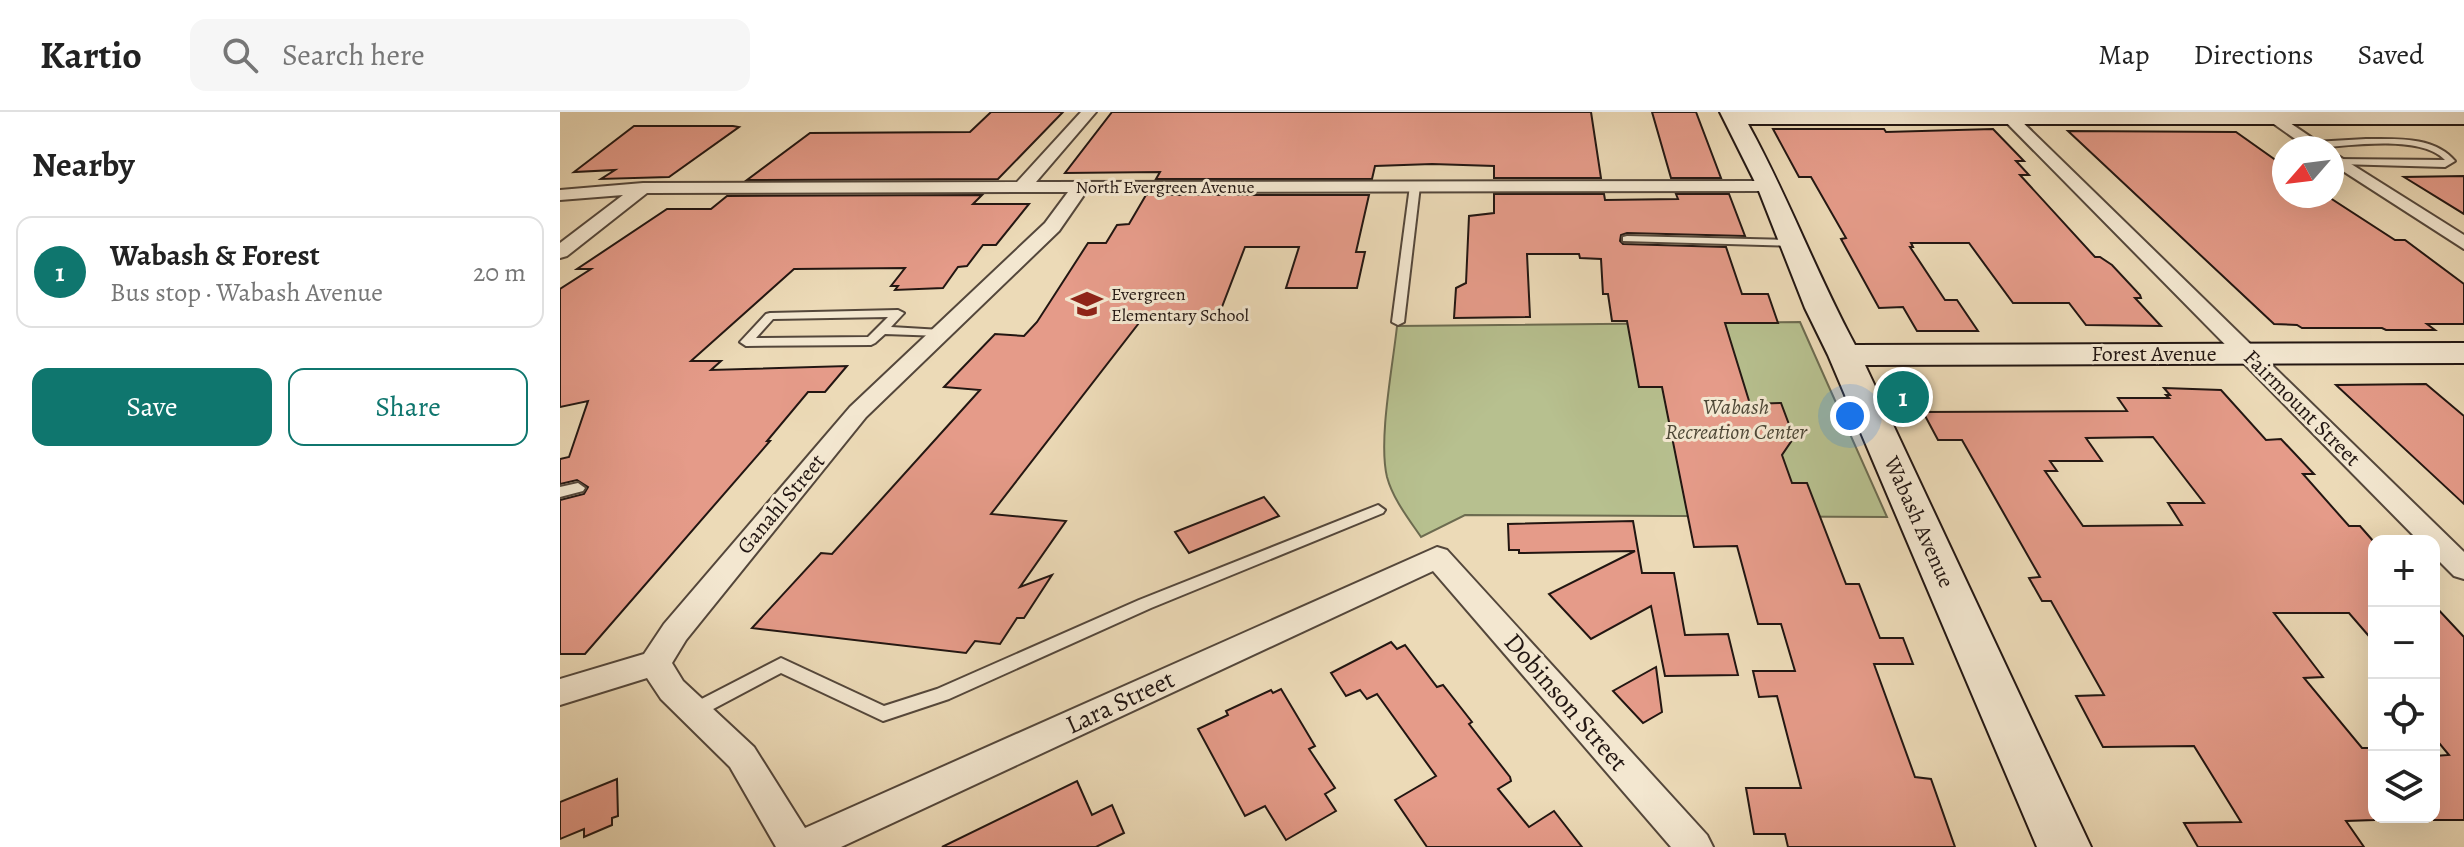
<!DOCTYPE html>
<html lang="en">
<head>
<meta charset="utf-8">
<style>
	body { margin:0; font-family:Alegreya,serif; background:#f6f6f6; color:#222 }
	.controls { position:absolute; right:24px; bottom:24px; display:grid; overflow:hidden; border-radius:16px; box-shadow:0 8px 32px #0002 }
	.controls button { width:72px; height:72px; display:grid; place-items:center; padding:0; border:0; border-bottom:2px solid #e0e0e0; background:#fff; color:#222; font:40px sans-serif }
	.compass { position:absolute; left:1712px; top:24px; width:72px; height:72px; border-radius:50%; background:#fff; box-shadow:0 8px 32px #0002; rotate:242deg }
	.you { position:absolute; left:1290px; top:304px; width:28px; height:28px; margin:-20px; border:6px solid #fff; border-radius:50%; background:#1a73e8; box-shadow:0 0 0 12px #1a73e833 }
	.badge { display:grid; place-items:center; width:52px; height:52px; border-radius:50%; background:#0f766e; color:#fff; font-size:26px; font-weight:700 }
	.pin { position:absolute; translate:-50% -50%; border:4px solid #fff; box-shadow:0 2px 8px #0006 }
	.list { margin:0; padding:0; list-style:none }
	h2 { display:flex; justify-content:space-between; align-items:center; height:104px; margin:0; padding:0 32px; font-size:34px }
	h2 small { font-size:26px; font-weight:400; color:#767676 }
	.list li { display:grid; grid-template-columns:52px 1fr auto; gap:24px; align-items:center; box-sizing:border-box; height:112px; margin:0 16px 16px; padding:0 16px; border:2px solid #e0e0e0; border-radius:16px }
	.list b { display:block; font-size:30px; white-space:nowrap }
	.list p { margin:0; font-size:26px; white-space:nowrap; color:#767676 }
	.list em { font-size:26px; font-style:normal; color:#767676 }
	.actions { display:flex; gap:16px; padding:24px 32px }
	.actions a { flex:1; padding:18px 0; border:2px solid #0f766e; border-radius:16px; text-align:center; font-size:28px; color:#0f766e }
	.actions .main { background:#0f766e; color:#fff }
	.icon { flex:none; width:44px; height:44px; fill:none; stroke:currentColor; stroke-width:2; stroke-linecap:round; stroke-linejoin:round }
	.map { position:relative; flex:none; width:1904px; height:735px; overflow:hidden }
	header { display:flex; align-items:center; gap:48px; box-sizing:border-box; height:112px; padding:0 40px; background:#fff; border-bottom:2px solid #e0e0e0 }
	header strong { font-size:38px }
	nav { display:flex; gap:44px; margin-inline-start:auto; font-size:28px }
	.search { width:560px; height:72px; background:#f6f6f6; display:flex; align-items:center; gap:20px; box-sizing:border-box; padding:0 28px; border-radius:16px; color:#767676; font-size:30px }
	main { display:flex }
	aside { flex:1; background:#fff }
	.map>svg:first-child { display:block }
</style>
</head>
<body>
<header>
<strong>Kartio</strong>
<div class="search"><svg class="icon" aria-label="search" viewBox="0 0 24 24"><circle cx="10" cy="10" r="6"/><path d="M15 15l6 6"/></svg>Search here</div>
<nav><a>Map</a><a>Directions</a><a>Saved</a></nav>
</header>
<main>
<aside>
<h2>Nearby<small></small></h2>
<ul class="list">
<li><span class="badge">1</span><div><b>Wabash &amp; Forest</b><p>Bus stop · Wabash Avenue</p></div><em>20 m</em></li>
</ul>
<div class="actions"><a class="main">Save</a><a>Share</a></div>
</aside>
<div class="map">
<svg width="1904" height="735" viewBox="0 0 1904 735">
	<rect width="100%" height="100%" fill="#ecdab7"/>
	<filter id="stains"><feTurbulence type="fractalNoise" baseFrequency=".0025" numOctaves="4"/><feColorMatrix values="0 0 0 0 .2 0 0 0 0 .09 0 0 0 0 .02 0 0 0 .5 -.17"/></filter>
	<radialGradient id="worn" r=".72"><stop offset=".6" stop-color="#630" stop-opacity="0"/><stop offset="1" stop-color="#630" stop-opacity=".3"/></radialGradient>
	<!-- green -->
	<path fill="#b7c08f" stroke="#6c6b50" stroke-width="2" d="M 1240,210 L 1327,405 L 905,403 L 861,425 C 848,406 833,387 827,365 C 818,328 833,253 837,214 Z"/>
	<!-- building -->
	<g fill="#e59b89" stroke="#221612" stroke-width="2" fill-rule="evenodd">
		<polygon points="431,0 503,0 438,67 187,68 250,21 410,20"/>
		<polygon points="552,0 1031,0 1041,66 934,66 934,54 872,52 815,54 812,67 596,67 600,60 505,61"/>
		<polygon points="1092,0 1136,0 1161,66 1111,66"/>
		<polygon points="74,14 173,14 179,15 109,65 41,67 55,58 14,60"/>
		<polygon points="1213,17 1324,17 1326,20 1433,17 1464,49 1456,49 1469,63 1460,63 1535,145 1540,145 1552,153 1580,183 1581,186 1575,186 1601,214 1526,213 1509,191 1453,191 1409,131 1351,131 1353,135 1350,135 1385,188 1397,188 1418,219 1357,219 1343,195 1319,196 1281,127 1286,126 1251,65 1239,65"/>
		<polygon points="1508,19 1676,20 1724,54 1724,84 1767,84 1835,128 1845,128 1904,172 1904,212 1867,212 1875,218 1826,218 1822,216 1742,216 1737,213 1714,212"/>
		<polygon points="1904,64 1904,102 1844,65"/>
		<polygon points="934,82 1044,82 1045,88 1118,87 1116,82 1169,82 1185,124 1067,121 1061,123 1060,129 1063,132 1166,135 1182,182 1208,182 1218,211 1165,211 1190,292 1221,291 1230,315 1239,318 1222,343 1232,371 1247,371 1286,472 1299,472 1320,526 1343,526 1353,552 1314,552 1355,665 1371,667 1395,735 1228,735 1225,722 1194,722 1186,676 1241,676 1217,584 1199,585 1193,559 1235,559 1221,512 1198,512 1177,434 1134,435 1102,275 1079,275 1067,209 1052,209 1048,182 1043,182 1041,147 1020,146 1019,142 967,142 970,205 894,206 896,176 906,171 909,104 934,101"/>
		<polygon points="422,83 413,92 469,92 436,133 423,133 407,154 398,155 383,176 335,178 338,174 331,174 345,156 234,157 131,249 161,249 151,258 287,254 265,280 248,280 207,329 210,329 25,542 0,542 0,388 24,382 28,375 17,368 0,372 0,347 9,345 28,289 0,295 0,177 31,157 17,157 107,97 151,97 167,84"/>
		<polygon points="586,83 809,83 796,140 805,140 797,176 726,176 739,135 685,135 660,200 586,202 431,402 506,409 460,475 492,463 464,506 457,506 440,532 415,529 406,541 192,516 261,441 272,442 420,278 384,275 435,222 464,224 477,210 528,131 546,131 557,113 569,112"/>
		<polygon points="1866,272 1904,304 1904,392 1776,273"/>
		<path d="M 1604,276 L 1661,278 L 1706,328 L 1721,327 L 1754,362 L 1743,362 L 1789,414 L 1800,414 L 1814,430 L 1814,530 L 1789,501 L 1714,501 L 1763,565 L 1744,566 L 1802,636 L 1814,636 L 1814,708 L 1786,709 L 1804,735 L 1638,735 L 1624,711 L 1681,710 L 1634,634 L 1543,635 L 1516,584 L 1544,583 L 1491,489 L 1482,489 L 1469,466 L 1480,465 L 1402,328 L 1378,328 L 1363,300 L 1567,299 L 1558,286 L 1609,286 L 1606,283 L 1610,283 ZM 1593,325 L 1644,391 L 1608,391 L 1622,413 L 1523,414 L 1485,359 L 1497,359 L 1490,349 L 1542,349 L 1526,326 Z"/>
		<polygon points="704,385 719,404 629,441 615,420"/>
		<polygon points="1073,409 1082,461 1114,461 1125,523 1168,522 1178,563 1105,564 1091,494 1031,527 989,482 1075,439 959,441 959,438 949,438 948,412"/>
		<polygon points="1874,493 1904,525 1904,708 1874,708 1874,644 1889,643 1874,625"/>
		<polygon points="831,530 837,537 845,533 877,575 883,573 912,610 909,612 950,665 951,669 938,677 969,715 994,699 1022,735 867,735 835,688 876,664 817,582 807,587 800,578 786,584 771,561"/>
		<polygon points="1096,555 1102,600 1083,611 1053,579"/>
		<polygon points="721,577 755,634 749,637 775,676 765,682 776,699 726,728 705,694 685,704 638,617 668,603 666,599 711,578 713,581"/>
		<polygon points="57,667 58,704 52,706 52,713 24,725 24,717 0,727 0,690"/>
		<polygon points="517,669 532,703 552,693 564,721 536,735 382,735"/>
	</g>
	<g fill="none" stroke-linecap="round" stroke-linejoin="round">
		<defs>
			<g id="lane">
				<path d="M 1806,27 C 1837,27 1874,24 1895,49 L 1885,55 L 1778,52 L 1774,49 L 1775,47 L 1885,48 C 1861,22 1788,34 1754,36 L 1750,33 L 1754,30 Z"/>
				<polygon points="855,71 860,74 844,210 838,213 832,210 850,74"/>
				<polygon points="1067,124 1233,128 1238,131 1233,134 1063,129 1063,125"/>
				<path d="M 338,198 L 344,201 L 331,215 L 381,218 L 387,221 L 381,224 L 325,222 L 315,231 L 311,233 L 186,234 L 180,230 L 206,202 L 210,201 ZM 328,205 L 308,225 L 196,226 L 213,207 Z"/>
				<polygon points="18,371 25,376 23,379 0,385 0,375"/>
				<polygon points="818,393 825,398 823,401 591,496 389,587 323,609 221,561 140,604 134,606 128,604 125,599 128,594 221,546 324,594 377,577 579,488"/>
			</g>
			<g id="street">
				<polygon points="521,0 536,0 476,70 1210,69 1219,74 1210,79 526,80 499,119 306,305 126,528 112,551 123,569 194,635 245,716 877,435 887,438 1147,723 1153,735 1111,735 873,459 281,735 216,735 170,655 101,587 87,566 0,593 0,567 84,542 104,512 290,295 485,111 508,80 87,81 7,144 0,146 0,131 63,83 0,88 0,78 83,71 457,70"/>
				<polygon points="1436,0 1452,0 1904,440 1904,467 1894,464 1874,444 1874,429 1859,429"/>
				<polygon points="1697,0 1714,0 1767,36 1748,36"/>
				<polygon points="1772,40 1904,123 1904,137 1772,52"/>
			</g>
			<path id="secondary" d="M 1160,0 L 1904,0 L 1904,12 L 1188,12 C 1228,84 1256,161 1295,233 L 1904,231 L 1904,251 L 1305,253 L 1531,735 L 1477,735 L 1268,243 L 1245,196 L 1197,74 Z"/>
		</defs>
		<!-- lane casing -->
		<use href="#lane" stroke="#54473b" stroke-width="4"/>
		<!-- street casing -->
		<use href="#street" stroke="#54473b" stroke-width="4"/>
		<!-- secondary casing -->
		<use href="#secondary" stroke="#221612" stroke-width="4"/>
		<!-- lane -->
		<use href="#lane" fill="#f3e7d0" fill-rule="evenodd"/>
		<!-- street -->
		<use href="#street" fill="#f3e7d0" fill-rule="evenodd"/>
		<!-- secondary -->
		<use href="#secondary" fill="#f3e7d0" fill-rule="evenodd"/>
	</g>
	<!-- icons -->
	<defs>
		<symbol id="school-bare" viewBox="-9 -9 18 18"><path d="M0-5L7-2L0 1L-7-2ZM-4 1L0 2.5L4 1V4Q0 6-4 4Z" fill="#8f2418" stroke="#f3e7d0" stroke-width="2.5" paint-order="stroke"/></symbol>
	</defs>
	<g fill-rule="evenodd">
		<use href="#school-bare" x="505" y="170" width="44" height="44"/>
	</g>
	<g text-anchor="middle" dominant-baseline="central" stroke-width="6" stroke-linejoin="round" paint-order="stroke">
		<!-- far-street labels -->
		<g font-size="18" fill="#221612" stroke="#f3e7d0">
			<text x="605" y="75">North Evergreen Avenue</text>
		</g>
		<!-- far-poi labels -->
		<g font-size="18" fill="#221612" stroke="#f3e7d0" text-anchor="start">
			<text x="551" y="182">Evergreen<tspan x="551" dy="21">Elementary School</tspan></text>
		</g>
		<!-- street labels -->
		<g font-size="22" fill="#221612" stroke="#f3e7d0">
			<text x="1594" y="242">Forest Avenue</text>
			<text transform="translate(1742 296) rotate(45)">Fairmount Street</text>
			<text transform="translate(221 392) rotate(-50)">Ganahl Street</text>
			<text transform="translate(1359 410) rotate(66)">Wabash Avenue</text>
		</g>
		<!-- park labels -->
		<g font-size="22" font-style="italic" fill="#4f4938" stroke="#f3e7d0">
			<text x="1176" y="295">Wabash<tspan x="1176" dy="25">Recreation Center</tspan></text>
		</g>
		<!-- near-street labels -->
		<g font-size="26" fill="#221612" stroke="#f3e7d0">
			<text transform="translate(560 590) rotate(-25)">Lara Street</text>
			<text transform="translate(1006 590) rotate(49)">Dobinson Street</text>
		</g>
	</g>
	<rect width="100%" height="100%" filter="url(#stains)"/>
	<rect width="100%" height="100%" fill="url(#worn)"/>
</svg>
<div class="controls">
<button>+</button>
<button>−</button>
<button><svg class="icon" aria-label="locate" viewBox="0 0 24 24"><circle cx="12" cy="12" r="6"/><path d="M12 2v4M12 18v4M2 12h4M18 12h4"/></svg></button>
<button><svg class="icon" aria-label="layers" viewBox="0 0 24 24"><path d="M12 4l9 5-9 5-9-5zM3 14l9 5 9-5"/></svg></button>
</div>
<svg class="compass" viewBox="-18 -18 36 36"><path d="M0-13l5 13h-10z" fill="#e53935"/><path d="M0 13l5-13h-10z" fill="#767676"/></svg>
<div class="you"></div>
<div class="pin badge" style="left:1343px;top:285px">1</div>
</div>
</main>
</body>
</html>
